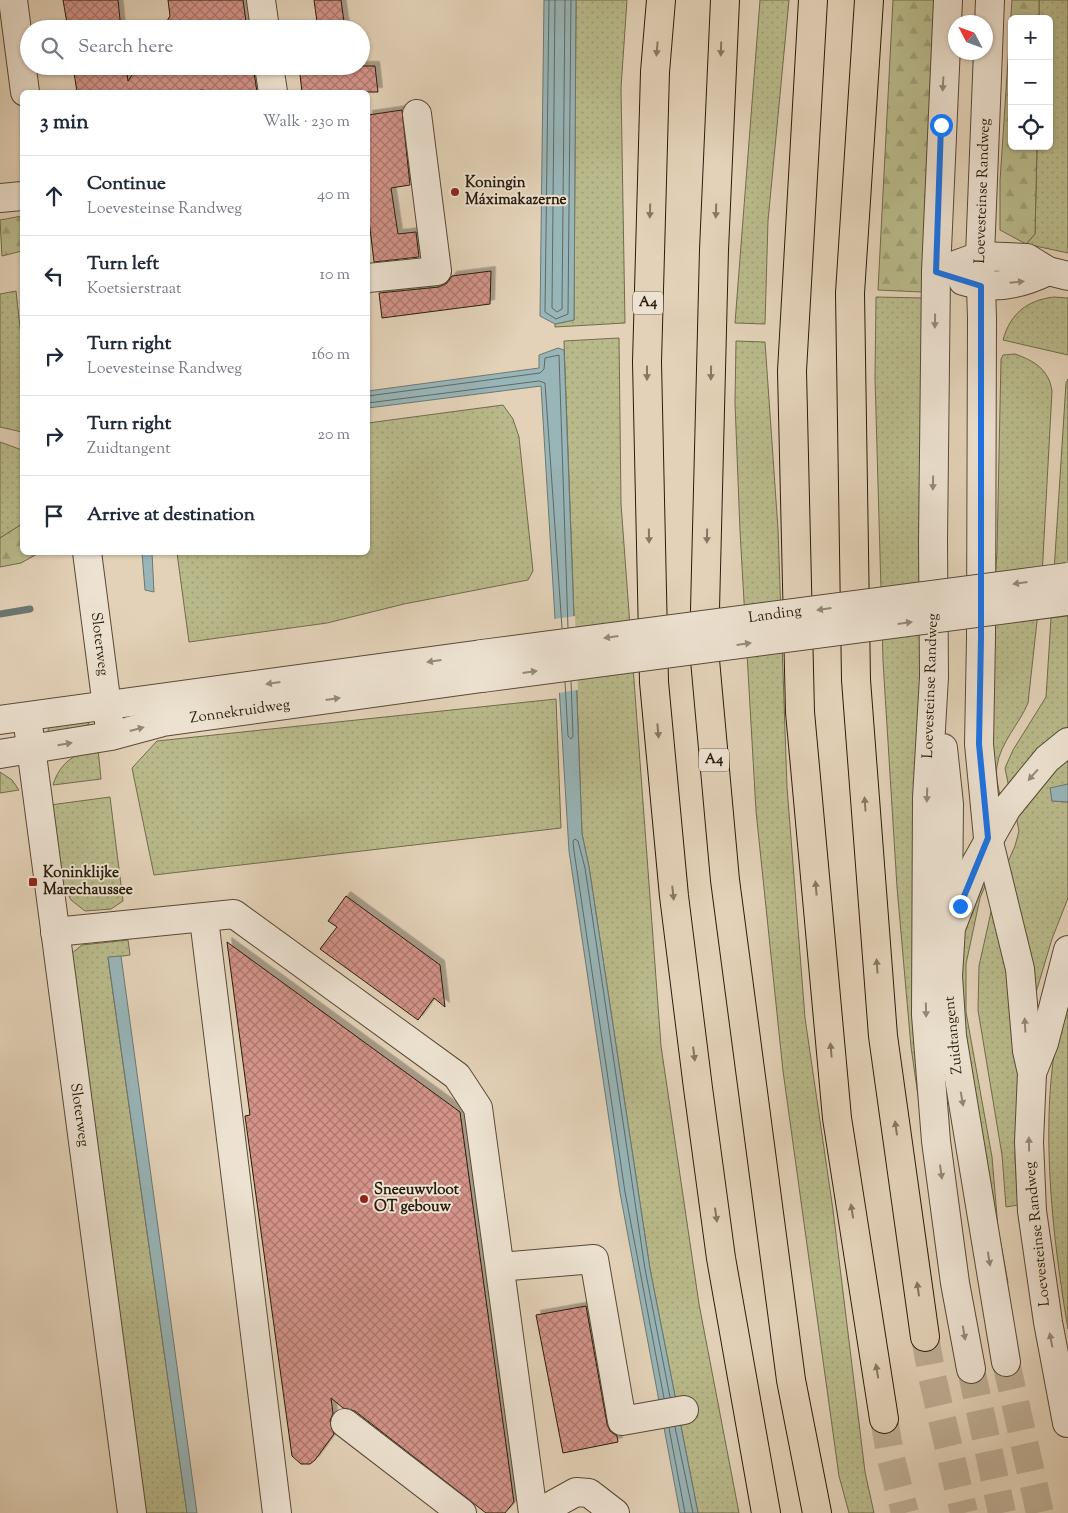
<!DOCTYPE html>
<html lang="en">
<head>
<meta charset="utf-8">
<style>
	body { margin:0; font-family:"Sorts Mill Goudy",serif; background:#f2f2f3; color:#1f2937 }
	.controls { position:absolute; right:15px; top:15px; display:grid; overflow:hidden; border-radius:8px; box-shadow:0 1px 4px #0004 }
	.controls button { width:45px; height:45px; display:grid; place-items:center; padding:0; border:0; border-bottom:1px solid #e0e1e3; background:#fff; color:#1f2937; font:25px sans-serif }
	.compass { position:absolute; left:948px; top:15px; width:45px; height:45px; border-radius:50%; background:#fff; box-shadow:0 1px 4px #0004; rotate:311deg }
	.stop { position:absolute; width:15px; height:15px; margin:-11px; border:4px solid #1a73e8; border-radius:50%; background:#fff }
	.stop.end { background:#1a73e8; border-color:#fff; box-shadow:0 1px 5px #0008 }
	.list { margin:0; padding:0; list-style:none }
	h2 { display:flex; justify-content:space-between; align-items:center; height:65px; margin:0; padding:0 20px; font-size:21px }
	h2 small { font-size:16px; font-weight:400; color:#747a83 }
	.list li { display:grid; grid-template-columns:32px 1fr auto; gap:15px; align-items:center; box-sizing:border-box; height:80px; padding:0 20px; border-top:1px solid #e0e1e3 }
	.list b { display:block; font-size:19px; white-space:nowrap }
	.list p { margin:0; font-size:16px; white-space:nowrap; color:#747a83 }
	.list em { font-size:16px; font-style:normal; color:#747a83 }
	.icon { flex:none; width:28px; height:28px; fill:none; stroke:currentColor; stroke-width:2; stroke-linecap:round; stroke-linejoin:round }
	.map { position:relative; flex:none; width:1068px; height:1513px; overflow:hidden }
	.search { position:absolute; background:#fff; box-shadow:0 1px 4px #0004; left:20px; top:20px; width:350px; height:55px; display:flex; align-items:center; gap:12px; box-sizing:border-box; padding:0 18px; border-radius:28px; color:#747a83; font-size:19px }
	.panel { position:absolute; background:#fff; box-shadow:0 1px 4px #0004; left:20px; top:90px; width:350px; height:465px; border-radius:8px }
	.map>svg:first-child { display:block }
</style>
</head>
<body>
<div class="map">
<svg width="1068" height="1513" viewBox="0 0 1068 1513">
	<defs>
		<pattern id="grass-dots" width="8" height="8" patternUnits="userSpaceOnUse" patternTransform="scale(1.25)"><rect width="8" height="8" fill="#b9ba8b"/><path d="M2 2h.1M6 6h.1" fill="none" stroke="#9f9f77" stroke-width="1.8" stroke-linecap="round"/></pattern>
		<pattern id="forest-firs" width="22" height="20" patternUnits="userSpaceOnUse" patternTransform="scale(1.25)"><rect width="22" height="20" fill="#b9ba8b"/><path d="M5 1l3.5 6h-7zM16 11l3.5 6h-7z" fill="#9f9f77"/></pattern>
		<pattern id="building-cross-hatch" width="8" height="8" patternUnits="userSpaceOnUse" patternTransform="scale(1.25)"><rect width="8" height="8" fill="#d39389"/><path d="M0 0l8 8M0 8l8-8" fill="none" stroke="#ab776e"/></pattern>
		<filter id="shadow"><feDropShadow dx="4.5" dy="-4.5" stdDeviation="0" flood-color="#0004"/></filter>
	</defs>
	<rect width="100%" height="100%" fill="#e3d2b8"/>
	<filter id="stains"><feTurbulence type="fractalNoise" baseFrequency=".004" numOctaves="4"/><feColorMatrix values="0 0 0 0 .2 0 0 0 0 .09 0 0 0 0 .02 0 0 0 .5 -.17"/></filter>
	<radialGradient id="worn" r=".72"><stop offset=".6" stop-color="#630" stop-opacity="0"/><stop offset="1" stop-color="#630" stop-opacity=".3"/></radialGradient>
	<!-- grass -->
	<g fill="url(#grass-dots)" stroke="#716c4b">
		<polygon points="576,0 627,0 621,88 625,323 555,327 555,324 574,320"/>
		<polygon points="760,0 789,0 768,221 765,324 735,323"/>
		<polygon points="1039,0 1068,0 1068,253 1026,244 1035,234 1037,146 1049,146 1049,19 1039,19"/>
		<polygon points="16,291 22,345 22,432 0,427 0,294"/>
		<polygon points="876,297 924,298 920,478 920,917 937,1228 911,1047 897,887 883,661 875,378"/>
		<path d="M 1054,297 L 1068,298 L 1068,355 L 1003,340 C 1010,314 1027,300 1054,297 Z"/>
		<polygon points="619,338 621,504 661,1046 699,1304 739,1513 698,1513 650,1269 589,867 582,834 564,341"/>
		<polygon points="736,341 765,342 778,529 787,787 805,1018 833,1210 865,1472 874,1513 849,1513 839,1476 783,1071 756,811 740,531 735,403"/>
		<path d="M 1015,354 C 1035,361 1049,370 1052,391 L 1042,576 L 1028,703 C 1020,723 1000,743 997,766 C 995,778 1000,793 1002,805 L 987,781 L 986,700 L 997,552 L 1001,359 L 1003,355 Z"/>
		<polygon points="1068,379 1068,736 1010,793 1005,768 1013,750 1046,697 1066,383"/>
		<polygon points="503,405 513,419 519,437 533,571 528,580 404,604 327,623 189,642 177,553 368,552 368,423"/>
		<polygon points="0,442 22,450 22,524 0,538"/>
		<polygon points="556,699 561,828 154,875 132,768 157,741"/>
		<polygon points="88,721 89,724 56,740 49,737 48,730 53,723"/>
		<path d="M 98,749 L 101,779 L 53,785 C 60,762 75,753 98,749 Z"/>
		<polygon points="1068,749 1068,784 1051,789 1052,801 1068,802 1068,898 1052,939 1031,1009 1002,875 1015,846 1019,831 1014,807"/>
		<polygon points="0,772 12,780 19,790 0,793"/>
		<polygon points="110,797 123,901 111,909 85,911 71,900 60,879 50,805"/>
		<polygon points="987,862 991,872 980,898 966,964 966,1012 992,1157 998,1228 1008,1283 1000,1281 955,1015 961,929"/>
		<polygon points="995,894 1010,947 1019,1083 1015,1157 1018,1205 1006,1207 1002,1155 978,1010 979,966"/>
		<polygon points="128,940 130,955 108,958 187,1513 145,1513 71,954 82,945"/>
		<path d="M 1068,994 L 1068,1329 C 1051,1229 1035,1091 1068,994 Z"/>
	</g>
	<!-- forest -->
	<g fill="url(#forest-firs)" stroke="#716c4b">
		<polygon points="893,0 937,0 922,292 878,290"/>
		<polygon points="1012,0 1039,0 1039,19 1012,19 1012,146 1037,146 1035,234 1026,244 1000,230 1000,181"/>
		<polygon points="22,216 22,251 2,256 0,220"/>
		<polygon points="22,524 22,552 39,553 21,563 0,567 0,538"/>
	</g>
	<!-- water -->
	<g fill="#98b5b8" stroke="#6c7873">
		<polygon points="544,0 576,0 574,320 555,324 540,316"/>
		<polygon points="558,348 564,350 582,834 589,867 650,1269 698,1513 680,1513 620,1193 569,851 541,386 368,408 368,391 539,368 539,355"/>
		<polygon points="142,553 152,553 154,592 145,590"/>
		<polygon points="1068,784 1068,802 1052,801 1050,788"/>
		<polygon points="121,956 197,1513 187,1513 108,957"/>
	</g>
	<!-- pier -->
	<polygon fill="#e3d2b8" points="575,616 578,690 558,693 554,619"/>
	<g fill="none" stroke-linecap="round" stroke-linejoin="round">
		<!-- shore -->
		<g stroke="#606962" stroke-width="1">
			<polyline points="549,0 545,312 556,319 568,314 571,0"/>
			<polyline points="555,0 552,308 557,312 562,309 565,0"/>
			<polyline points="368,396 540,373 544,369 545,358 559,355 568,628"/>
			<polyline points="368,403 539,381 545,383 562,628"/>
			<polyline points="565,682 568,736 571,739 573,736 571,681"/>
			<polyline points="664,1398 625,1192 574,851 573,841 575,839 578,841 585,868 645,1269 670,1397"/>
			<polyline points="675,1427 693,1513"/>
			<polyline points="669,1428 685,1513"/>
		</g>
		<!-- stream -->
		<polyline stroke="#6c7873" stroke-width="7" points="0,614 30,609"/>
	</g>
	<!-- building -->
	<g fill="url(#building-cross-hatch)" stroke="#291d0b" filter="url(#shadow)">
		<polygon points="63,0 118,0 121,29 68,29"/>
		<polygon points="168,0 243,0 247,29 162,29 170,16"/>
		<polygon points="314,0 341,0 345,29 318,29"/>
		<polygon points="73,66 126,66 128,81 138,66 253,66 257,92 205,92 204,90 186,92 77,92"/>
		<polygon points="299,66 375,66 378,92 302,92"/>
		<polygon points="402,110 410,185 391,188 398,234 416,232 419,257 374,262 368,212 368,115"/>
		<polygon points="491,271 490,304 382,318 379,293 439,287 447,283 452,276"/>
		<polygon points="346,896 440,965 445,1007 434,998 418,1020 320,949 337,927 328,921"/>
		<polygon points="227,942 460,1112 514,1502 505,1513 486,1513 355,1411 343,1408 331,1398 333,1413 330,1421 334,1434 315,1460 310,1464 301,1464 292,1456 245,1116 250,1115"/>
		<polygon points="586,1306 607,1424 610,1431 617,1436 618,1442 563,1453 536,1315"/>
	</g>
	<g fill="none" stroke-linecap="round" stroke-linejoin="round">
		<!-- minor-tunnel -->
		<g stroke="#beae95" stroke-width="28" stroke-dasharray="28 14" stroke-linecap="butt">
			<polyline points="1006,1362 1040,1513"/>
			<polyline points="971,1369 1002,1513"/>
		</g>
		<!-- highway-tunnel -->
		<g stroke="#beae95" stroke-width="28" stroke-dasharray="28 14" stroke-linecap="butt">
			<polyline points="925,1337 932,1376 964,1513"/>
			<polyline points="884,1419 891,1459 905,1513"/>
		</g>
		<defs>
			<g id="minor">
				<polyline points="13,0 25,92"/>
				<polyline points="261,0 265,29"/>
				<polyline points="948,0 936,272 933,542 934,677 927,798 926,1015 936,1141 955,1283 971,1369"/>
				<polyline points="990,0 980,256 982,318 981,638 979,744 988,838 1020,969 1027,1051 1032,1073 1029,1142 1032,1211 1048,1322 1067,1423"/>
				<polyline points="269,66 273,92"/>
				<polyline points="0,198 22,196"/>
				<polyline points="936,272 980,256 1027,258 1048,271 1068,276"/>
				<polyline points="368,278 437,271 417,114"/>
				<path d="M 963,281 C 992,290 1022,284 1048,271"/>
				<polyline points="87,552 109,722"/>
				<polyline points="27,717 132,1513"/>
				<polyline points="0,720 482,654"/>
				<polyline points="943,748 949,804 948,903 950,919"/>
				<polyline points="0,754 111,736 163,722 482,678"/>
				<polyline points="204,919 277,1513"/>
				<polyline points="55,932 234,914 457,1076 478,1108 533,1513"/>
				<polyline points="1032,1073 1044,1043 1068,950"/>
				<polyline points="500,1267 594,1259 622,1421 684,1410"/>
				<polyline points="1006,1362 952,1036 948,976 951,928 976,863 1007,808 1047,759 1068,742"/>
				<polyline points="345,1423 462,1513"/>
				<polyline points="538,1513 576,1492 589,1493 615,1513"/>
			</g>
			<g id="highway">
				<polyline points="661,0 655,72 647,362 654,682 674,896 698,1088 721,1258 766,1513"/>
				<polyline points="725,0 714,250 704,649 725,880 791,1380 817,1513"/>
				<polyline points="813,0 792,371 800,712 837,1118 884,1419"/>
				<polyline points="869,0 850,293 856,680 883,1036 925,1337"/>
			</g>
		</defs>
		<!-- minor casing -->
		<use href="#minor" stroke="#584a36" stroke-width="30"/>
		<!-- highway casing -->
		<use href="#highway" stroke="#291d0b" stroke-width="30"/>
		<!-- minor -->
		<use href="#minor" stroke="#ede2d1" stroke-width="28"/>
		<!-- highway -->
		<use href="#highway" stroke="#e3d2b8" stroke-width="28"/>
		<defs>
			<g id="minor-bridge">
				<polyline points="482,654 1068,577"/>
				<polyline points="482,678 1068,601"/>
			</g>
		</defs>
		<!-- minor-bridge casing -->
		<use href="#minor-bridge" stroke="#584a36" stroke-width="30" stroke-linecap="butt"/>
		<!-- minor-bridge -->
		<use href="#minor-bridge" stroke="#ede2d1" stroke-width="28"/>
	</g>
	<!-- one-way arrows -->
	<defs><path id="oneway-solid" d="M-6-.8H1V-3.2L6.5 0L1 3.2V.8H-6Z" transform="scale(1.25)"/></defs>
	<g fill="#867862">
		<use href="#oneway-solid" transform="translate(657 49) rotate(95)"/>
		<use href="#oneway-solid" transform="translate(721 49) rotate(92)"/>
		<use href="#oneway-solid" transform="translate(650 211) rotate(92)"/>
		<use href="#oneway-solid" transform="translate(716 211) rotate(92)"/>
		<use href="#oneway-solid" transform="translate(647 373) rotate(90)"/>
		<use href="#oneway-solid" transform="translate(711 373) rotate(91)"/>
		<use href="#oneway-solid" transform="translate(649 536) rotate(89)"/>
		<use href="#oneway-solid" transform="translate(707 536) rotate(91)"/>
		<use href="#oneway-solid" transform="translate(658 731) rotate(85)"/>
		<use href="#oneway-solid" transform="translate(865 804) rotate(-94)"/>
		<use href="#oneway-solid" transform="translate(816 888) rotate(-95)"/>
		<use href="#oneway-solid" transform="translate(673 893) rotate(84)"/>
		<use href="#oneway-solid" transform="translate(877 966) rotate(-94)"/>
		<use href="#oneway-solid" transform="translate(831 1050) rotate(-95)"/>
		<use href="#oneway-solid" transform="translate(694 1054) rotate(83)"/>
		<use href="#oneway-solid" transform="translate(896 1128) rotate(-98)"/>
		<use href="#oneway-solid" transform="translate(852 1211) rotate(-99)"/>
		<use href="#oneway-solid" transform="translate(716 1215) rotate(82)"/>
		<use href="#oneway-solid" transform="translate(918 1289) rotate(-98)"/>
		<use href="#oneway-solid" transform="translate(877 1371) rotate(-99)"/>
	</g>
	<g fill="#958978">
		<use href="#oneway-solid" transform="translate(943 84) rotate(93)"/>
		<use href="#oneway-solid" transform="translate(1017 282) rotate(-6)"/>
		<use href="#oneway-solid" transform="translate(935 321) rotate(91)"/>
		<use href="#oneway-solid" transform="translate(933 483) rotate(91)"/>
		<use href="#oneway-solid" transform="translate(1020 583) rotate(172)"/>
		<use href="#oneway-solid" transform="translate(824 609) rotate(172)"/>
		<use href="#oneway-solid" transform="translate(905 623) rotate(-8)"/>
		<use href="#oneway-solid" transform="translate(611 637) rotate(172)"/>
		<use href="#oneway-solid" transform="translate(744 644) rotate(-8)"/>
		<use href="#oneway-solid" transform="translate(434 661) rotate(172)"/>
		<use href="#oneway-solid" transform="translate(530 672) rotate(-8)"/>
		<use href="#oneway-solid" transform="translate(273 683) rotate(172)"/>
		<use href="#oneway-solid" transform="translate(333 699) rotate(-8)"/>
		<use href="#oneway-solid" transform="translate(137 729) rotate(-15)"/>
		<use href="#oneway-solid" transform="translate(65 744) rotate(-10)"/>
		<use href="#oneway-solid" transform="translate(1033 775) rotate(131)"/>
		<use href="#oneway-solid" transform="translate(927 795) rotate(92)"/>
		<use href="#oneway-solid" transform="translate(926 1010) rotate(89)"/>
		<use href="#oneway-solid" transform="translate(1025 1025) rotate(-93)"/>
		<use href="#oneway-solid" transform="translate(962 1099) rotate(80)"/>
		<use href="#oneway-solid" transform="translate(1029 1144) rotate(-91)"/>
		<use href="#oneway-solid" transform="translate(941 1172) rotate(82)"/>
		<use href="#oneway-solid" transform="translate(989 1259) rotate(81)"/>
		<use href="#oneway-solid" transform="translate(964 1333) rotate(80)"/>
		<use href="#oneway-solid" transform="translate(1051 1340) rotate(-101)"/>
	</g>
	<g fill="none" stroke-linecap="round" stroke-linejoin="round">
		<!-- route -->
		<polyline stroke="#1a73e8" stroke-width="6" points="941,125 936,272 981,286 981,638 979,744 988,838 960,906"/>
	</g>
	<!-- markers -->
	<g fill="#8f2418" stroke="#ede2d1" stroke-width="2">
		<circle cx="455" cy="192" r="5"/>
		<rect x="28" y="877" width="10" height="10" rx="2.5"/>
		<circle cx="364" cy="1199" r="5"/>
	</g>
	<g text-anchor="middle" dominant-baseline="central" stroke-width="4" stroke-linejoin="round" paint-order="stroke">
		<!-- shield labels -->
		<g fill="#ede2d1" stroke="#645846" stroke-width="1">
			<rect x="633" y="291.5" width="30" height="23" rx="4"/>
			<rect x="699" y="748.5" width="30" height="23" rx="4"/>
		</g>
		<g font-size="14" font-weight="bold" fill="#291d0b">
			<text x="648" y="303">A4</text>
			<text x="714" y="760">A4</text>
		</g>
		<!-- poi labels -->
		<g font-size="15" font-weight="bold" fill="#291d0b" stroke="#ede2d1" text-anchor="start">
			<text x="465" y="183">Koningin<tspan x="465" dy="17">Máximakazerne</tspan></text>
			<text x="43" y="873">Koninklijke<tspan x="43" dy="17">Marechaussee</tspan></text>
			<text x="374" y="1190">Sneeuwvloot<tspan x="374" dy="17">OT gebouw</tspan></text>
		</g>
		<!-- street labels -->
		<g font-size="15" fill="#291d0b" stroke="#ede2d1">
			<text transform="translate(983 191) rotate(-88)">Loevesteinse Randweg</text>
			<text transform="translate(775 615) rotate(-8)">Landing</text>
			<text transform="translate(99 644) rotate(83)">Sloterweg</text>
			<text transform="translate(931 686) rotate(-88)">Loevesteinse Randweg</text>
			<text transform="translate(240 712) rotate(-8)">Zonnekruidweg</text>
			<text transform="translate(954 1035) rotate(-96)">Zuidtangent</text>
			<text transform="translate(79 1115) rotate(82)">Sloterweg</text>
			<text transform="translate(1038 1234) rotate(-96)">Loevesteinse Randweg</text>
		</g>
	</g>
	<rect width="100%" height="100%" filter="url(#stains)"/>
	<rect width="100%" height="100%" fill="url(#worn)"/>
</svg>
<div class="controls">
<button>+</button>
<button>−</button>
<button><svg class="icon" aria-label="locate" viewBox="0 0 24 24"><circle cx="12" cy="12" r="6"/><path d="M12 2v4M12 18v4M2 12h4M18 12h4"/></svg></button>
</div>
<svg class="compass" viewBox="-18 -18 36 36"><path d="M0-13l5 13h-10z" fill="#e53935"/><path d="M0 13l5-13h-10z" fill="#747a83"/></svg>
<div class="stop" style="left:941px;top:125px"></div>
<div class="stop end" style="left:960px;top:906px"></div>
<div class="search"><svg class="icon" aria-label="search" viewBox="0 0 24 24"><circle cx="10" cy="10" r="6"/><path d="M15 15l6 6"/></svg>Search here</div>
<section class="panel">
<h2>3 min<small>Walk · 230 m</small></h2>
<ul class="list">
<li><svg class="icon" aria-label="ahead" viewBox="0 0 24 24"><path d="M12 20V5M6 11l6-6 6 6"/></svg><div><b>Continue</b><p>Loevesteinse Randweg</p></div><em>40 m</em></li>
<li><svg class="icon" aria-label="left" viewBox="0 0 24 24"><path d="M17 20v-9H6M10 6l-5 5 5 5"/></svg><div><b>Turn left</b><p>Koetsierstraat</p></div><em>10 m</em></li>
<li><svg class="icon" aria-label="right" viewBox="0 0 24 24"><path d="M7 20v-9h11M14 6l5 5-5 5"/></svg><div><b>Turn right</b><p>Loevesteinse Randweg</p></div><em>160 m</em></li>
<li><svg class="icon" aria-label="right" viewBox="0 0 24 24"><path d="M7 20v-9h11M14 6l5 5-5 5"/></svg><div><b>Turn right</b><p>Zuidtangent</p></div><em>20 m</em></li>
<li><svg class="icon" aria-label="arrive" viewBox="0 0 24 24"><path d="M6 21V4h12l-3 4 3 4H6"/></svg><div><b>Arrive at destination</b></div></li>
</ul>
</section>
</div>
</body>
</html>
